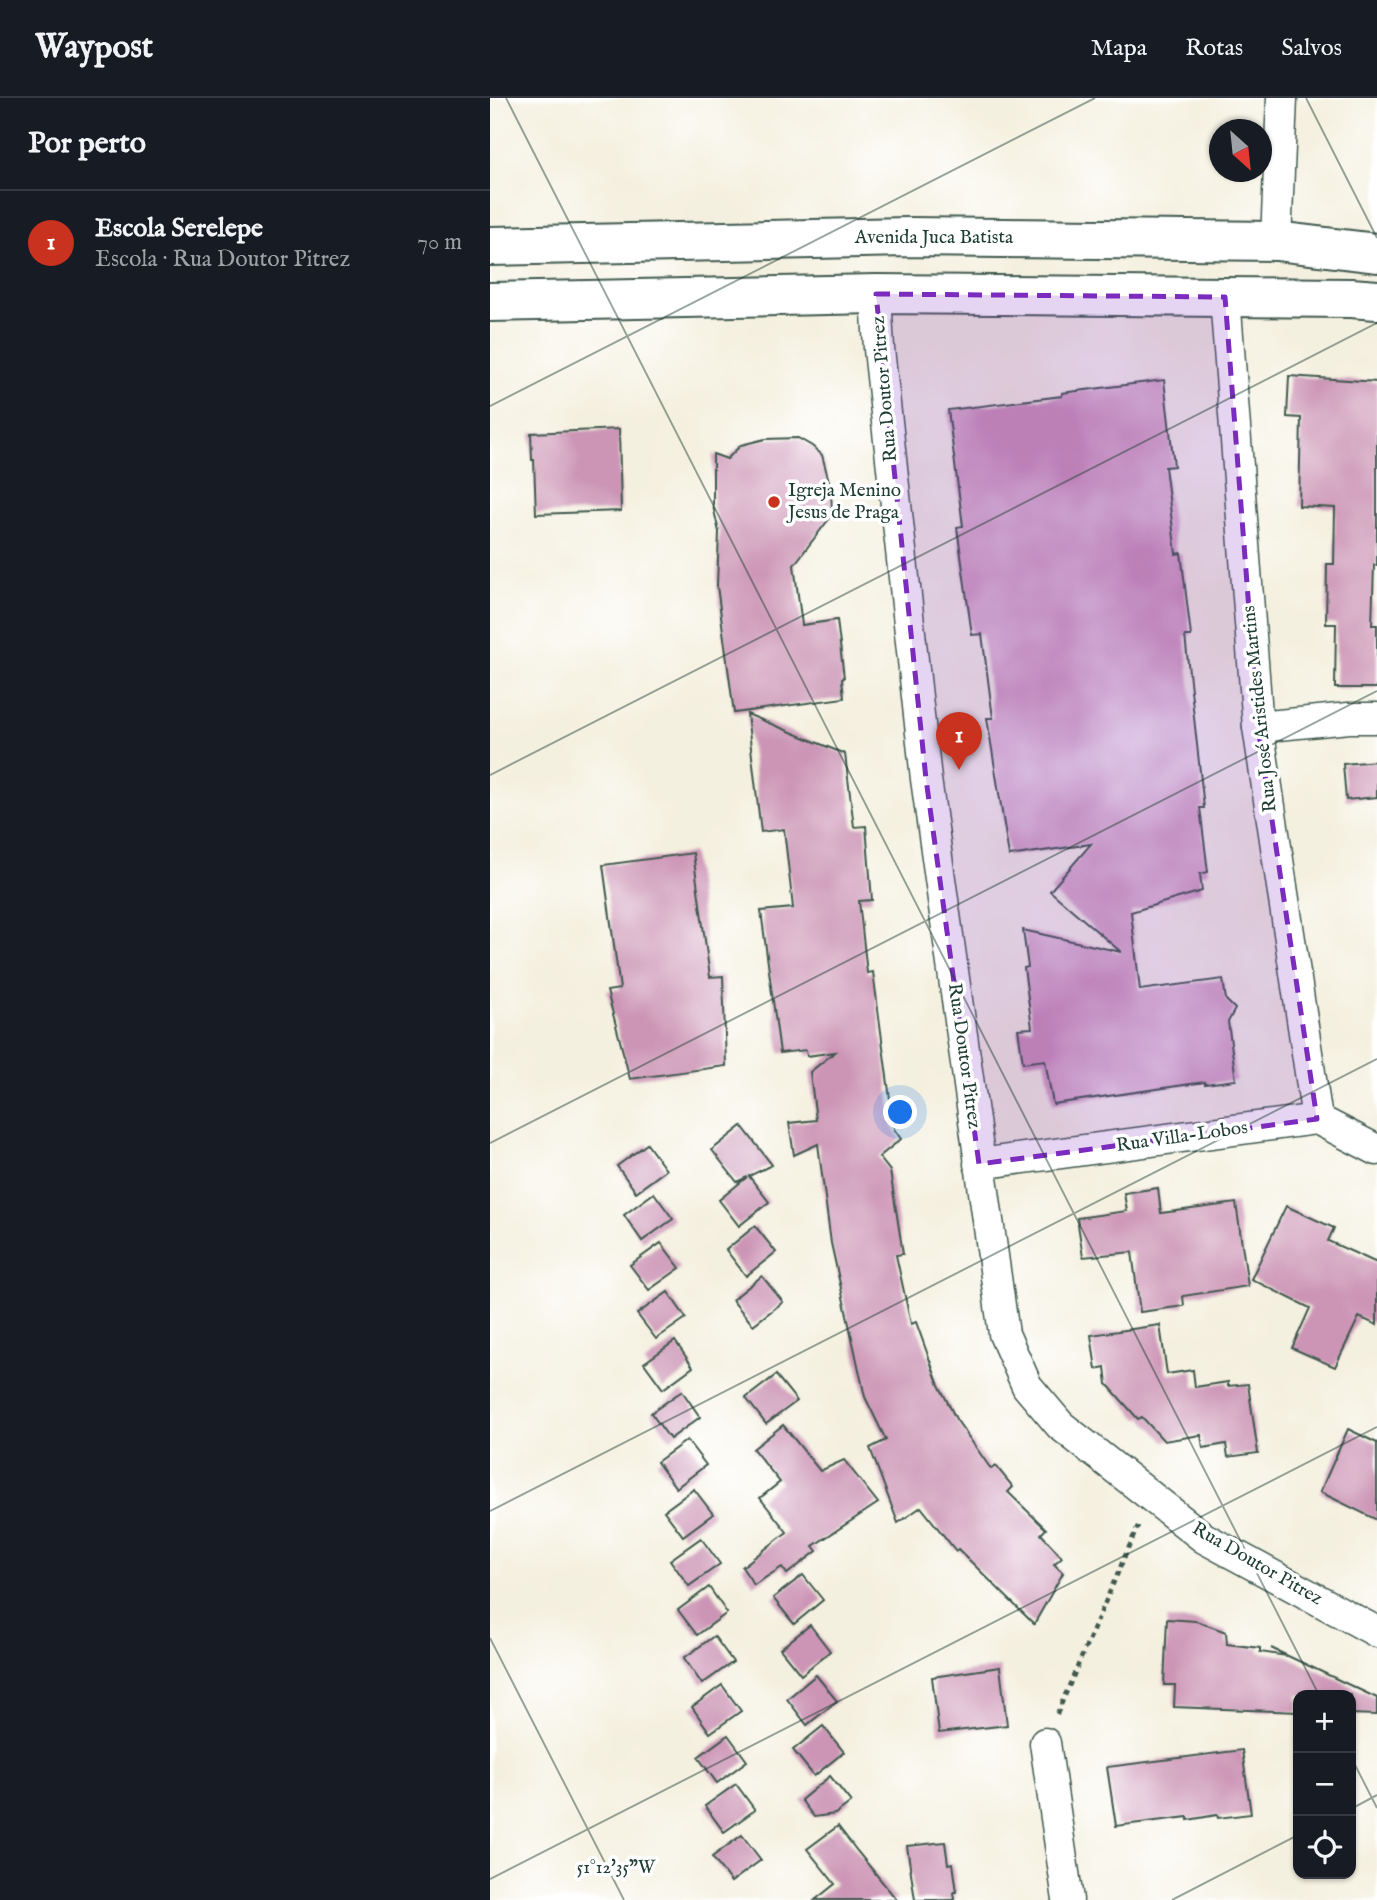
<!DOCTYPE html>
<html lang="pt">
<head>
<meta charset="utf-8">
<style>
	body { margin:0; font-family:"IM FELL English",serif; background:#20242c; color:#f1f3f6 }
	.controls { position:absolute; right:21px; bottom:21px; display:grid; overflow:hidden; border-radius:14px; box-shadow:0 2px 5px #0004 }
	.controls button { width:63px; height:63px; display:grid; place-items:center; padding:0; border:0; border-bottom:2px solid #363941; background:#171b24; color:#f1f3f6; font:35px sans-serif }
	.compass { position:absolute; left:719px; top:21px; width:63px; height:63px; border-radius:50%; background:#171b24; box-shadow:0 2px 5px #0004; rotate:153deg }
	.you { position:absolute; left:411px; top:1015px; width:24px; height:24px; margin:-18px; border:5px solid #fff; border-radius:50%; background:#1a73e8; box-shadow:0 0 0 10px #1a73e833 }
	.badge { display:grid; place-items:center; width:46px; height:46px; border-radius:50%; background:#c8321e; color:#fff; font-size:23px; font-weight:700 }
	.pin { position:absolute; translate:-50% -58px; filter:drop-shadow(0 2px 4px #0008) }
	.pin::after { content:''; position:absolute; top:37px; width:24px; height:21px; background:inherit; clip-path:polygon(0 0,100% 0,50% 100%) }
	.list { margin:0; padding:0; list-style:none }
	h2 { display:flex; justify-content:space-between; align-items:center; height:91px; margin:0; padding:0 28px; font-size:30px }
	h2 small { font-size:23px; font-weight:400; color:#9ea1a6 }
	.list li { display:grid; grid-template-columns:46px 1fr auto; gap:21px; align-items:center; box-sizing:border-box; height:105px; padding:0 28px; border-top:2px solid #363941 }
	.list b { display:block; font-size:26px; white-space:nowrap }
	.list p { margin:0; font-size:23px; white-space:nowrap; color:#9ea1a6 }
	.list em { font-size:23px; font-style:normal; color:#9ea1a6 }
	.icon { flex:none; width:38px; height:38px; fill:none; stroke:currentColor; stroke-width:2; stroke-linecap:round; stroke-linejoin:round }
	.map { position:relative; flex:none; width:887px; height:1802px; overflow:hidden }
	header { display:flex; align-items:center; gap:42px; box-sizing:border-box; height:98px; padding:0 35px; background:#171b24; border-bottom:2px solid #363941 }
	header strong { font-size:33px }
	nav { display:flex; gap:38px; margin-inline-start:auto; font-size:24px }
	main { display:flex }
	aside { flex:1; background:#171b24 }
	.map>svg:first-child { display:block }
</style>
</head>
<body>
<header>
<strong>Waypost</strong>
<nav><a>Mapa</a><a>Rotas</a><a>Salvos</a></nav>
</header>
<main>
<aside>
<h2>Por perto<small></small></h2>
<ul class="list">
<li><span class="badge">1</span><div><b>Escola Serelepe</b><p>Escola · Rua Doutor Pitrez</p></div><em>70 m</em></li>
</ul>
</aside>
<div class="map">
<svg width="887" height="1802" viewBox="0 0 887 1802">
	<rect width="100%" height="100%" fill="#fff"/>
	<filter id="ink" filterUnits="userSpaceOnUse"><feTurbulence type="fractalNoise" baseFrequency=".0143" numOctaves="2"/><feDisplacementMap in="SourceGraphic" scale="14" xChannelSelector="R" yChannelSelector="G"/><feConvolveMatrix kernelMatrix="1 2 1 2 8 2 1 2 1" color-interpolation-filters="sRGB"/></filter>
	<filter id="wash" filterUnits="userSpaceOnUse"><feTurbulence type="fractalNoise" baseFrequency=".00686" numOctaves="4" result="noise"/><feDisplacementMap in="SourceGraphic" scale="28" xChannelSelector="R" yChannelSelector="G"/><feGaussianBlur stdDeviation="1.57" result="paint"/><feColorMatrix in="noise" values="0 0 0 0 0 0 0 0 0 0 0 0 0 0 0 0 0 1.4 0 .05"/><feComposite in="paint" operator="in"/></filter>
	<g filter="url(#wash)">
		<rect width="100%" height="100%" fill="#f4f0df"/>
		<g id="blocks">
			<!-- building -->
			<g fill="#cc95b6">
				<polygon points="799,278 887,284 887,467 884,467 882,527 887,527 887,590 845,590 846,526 836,526 837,466 844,466 845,410 809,408 811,320 797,319"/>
				<polygon points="674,282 684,368 675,369 686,456 691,455 701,538 695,538 714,710 710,710 718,774 710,776 712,793 641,814 650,892 733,881 736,902 745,911 738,924 746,982 715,986 715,984 563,1006 555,962 533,965 528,931 542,930 534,870 538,869 533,832 631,854 560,793 601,746 519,758 497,620 503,620 492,536 482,537 467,429 473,428 458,312 572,298 572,295"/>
				<polygon points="129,331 131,413 46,416 44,362 42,362 41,335"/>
				<polygon points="308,340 322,348 332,357 341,391 342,417 304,467 312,527 347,522 354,580 352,581 354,600 244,615 227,488 229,434 223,408 223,356 237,361 251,347 275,341"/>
				<polygon points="257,616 355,656 364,729 376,728 382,802 369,803 377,875 383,874 404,1031 411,1041 389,1059 400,1073 413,1156 406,1157 421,1226 426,1224 448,1285 466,1321 501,1371 506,1368 523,1389 518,1394 556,1431 551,1436 572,1459 564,1466 573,1475 544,1526 468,1451 466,1453 431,1409 408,1425 380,1350 396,1342 375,1299 341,1145 328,1046 304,1057 299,1025 326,1022 320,974 345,954 317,958 316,952 290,955 271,813 303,810 294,731 271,734"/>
				<polygon points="887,663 887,699 856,702 853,666"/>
				<polygon points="203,755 220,879 233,878 236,968 140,981 117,893 130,891 113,767"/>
				<polygon points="252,1028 282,1067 259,1078 279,1104 249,1128 229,1102 257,1079 247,1084 222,1052"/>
				<polygon points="157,1046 176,1072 146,1094 127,1068"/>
				<polygon points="668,1090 671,1115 746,1105 758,1188 693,1198 694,1208 650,1214 642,1154 593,1159 587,1120 637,1113 634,1095"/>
				<polygon points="164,1095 183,1121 152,1143 134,1117"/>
				<polygon points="796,1108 844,1130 838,1143 887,1165 887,1227 869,1219 845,1269 802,1250 820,1210 761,1181"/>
				<polygon points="265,1128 286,1154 256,1178 236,1152"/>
				<polygon points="171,1145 190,1170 159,1192 140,1167"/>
				<polygon points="272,1178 293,1204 263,1227 242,1202"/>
				<polygon points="178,1194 196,1220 166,1241 147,1216"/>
				<polygon points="670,1227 677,1276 703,1272 705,1289 738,1284 738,1288 758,1286 768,1355 738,1359 736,1346 713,1350 711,1337 674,1343 652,1319 648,1321 617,1286 615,1269 606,1271 601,1237"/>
				<polygon points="185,1243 203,1269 173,1291 154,1265"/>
				<polygon points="286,1277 307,1303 276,1326 256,1300"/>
				<polygon points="192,1293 210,1319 180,1341 161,1315"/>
				<polygon points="293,1327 330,1373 354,1362 388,1405 323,1448 327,1453 297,1476 292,1469 264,1487 252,1469 297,1434 270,1400 290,1384 263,1351"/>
				<polygon points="858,1331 887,1345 887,1422 830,1394"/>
				<polygon points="197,1342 216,1367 186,1390 167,1364"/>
				<polygon points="204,1391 223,1416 193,1438 174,1413"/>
				<polygon points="211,1440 230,1466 199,1488 180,1462"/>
				<polygon points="313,1477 333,1502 304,1526 283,1500"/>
				<polygon points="219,1489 237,1515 207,1537 188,1512"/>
				<polygon points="677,1521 706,1523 736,1534 737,1546 770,1550 770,1554 797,1558 781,1550 887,1600 887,1617 861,1616 861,1597 808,1597 808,1614 684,1609 685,1587 674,1587"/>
				<polygon points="320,1527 340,1553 311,1577 290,1551"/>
				<polygon points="224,1538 243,1564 212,1586 194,1560"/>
				<polygon points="510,1569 517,1627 449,1635 442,1579"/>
				<polygon points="326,1577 347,1603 317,1627 297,1601"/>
				<polygon points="232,1587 251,1613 220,1635 202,1609"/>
				<polygon points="333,1628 354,1654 324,1678 303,1652"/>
				<polygon points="238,1637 257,1663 227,1685 208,1659"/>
				<polygon points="752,1652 761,1716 728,1720 727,1717 698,1722 698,1719 626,1728 617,1669"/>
				<polygon points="340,1678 361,1704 345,1716 324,1719 311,1702"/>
				<polygon points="246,1686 265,1712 234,1734 215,1708"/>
				<polygon points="348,1728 367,1753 407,1802 325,1802 345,1786 317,1751"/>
				<polygon points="252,1737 271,1762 241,1784 222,1759"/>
				<polygon points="455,1744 458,1766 463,1765 467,1794 464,1794 465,1802 425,1802 417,1748"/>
			</g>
		</g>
	</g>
	<g filter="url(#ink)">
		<use href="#blocks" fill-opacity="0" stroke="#3f584e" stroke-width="2"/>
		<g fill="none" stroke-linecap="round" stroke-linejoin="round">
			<defs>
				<g id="minor">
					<polyline points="786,143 792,0"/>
					<polyline points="386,196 389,251 436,681 514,1236 537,1288 570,1327 714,1440 887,1534"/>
					<polyline points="735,199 768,629 827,1021"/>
					<polyline points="768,629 859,620 887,620"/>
					<polyline points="489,1066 827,1021 887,1052"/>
					<polyline points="555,1645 578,1802"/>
				</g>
				<g id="primary">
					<polyline points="0,148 418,139 786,143 887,155"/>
					<polyline points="0,204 386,196 861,200 887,202"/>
				</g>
			</defs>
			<!-- minor casing -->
			<use href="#minor" stroke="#3f584e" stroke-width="33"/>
			<!-- primary casing -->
			<use href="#primary" stroke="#3f584e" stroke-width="42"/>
			<!-- path -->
			<polyline stroke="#3f584e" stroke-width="4.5" stroke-dasharray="5 5" stroke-linecap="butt" points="567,1616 648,1428"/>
			<!-- minor -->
			<use href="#minor" stroke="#fff" stroke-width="30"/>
			<!-- primary -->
			<use href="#primary" stroke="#fff" stroke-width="38"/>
		</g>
	</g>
	<!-- marked area -->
	<path fill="#7b2cbf" fill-opacity="0.2" stroke="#7b2cbf" stroke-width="5" stroke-dasharray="14 9" stroke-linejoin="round" d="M 386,196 L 735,199 L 768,629 L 827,1021 L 489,1066 L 436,681 Z"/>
	<!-- ticks -->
	<path fill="none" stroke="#1f3d34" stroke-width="2" stroke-opacity="0.45" d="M 16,0 L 829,1597M 816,0 L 887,140M 0,308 L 605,0M 0,677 L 887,225M 0,1045 L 887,593M 0,1413 L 887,961M 0,1540 L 134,1802M 861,1659 L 887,1710M 861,1711 L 887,1697M 0,1781 L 887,1329M 682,1802 L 808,1737"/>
	<!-- markers -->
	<circle fill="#c8321e" stroke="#fff" stroke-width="2.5" cx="284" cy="404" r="7"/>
	<g text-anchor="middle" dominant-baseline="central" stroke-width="7" stroke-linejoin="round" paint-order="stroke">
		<!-- street labels -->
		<g font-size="19" fill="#1f3d34" stroke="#fff">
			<text x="444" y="140">Avenida Juca Batista</text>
			<text transform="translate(395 291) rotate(-95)">Rua Doutor Pitrez</text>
			<text transform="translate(770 611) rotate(-96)">Rua José Aristides Martins</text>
			<text transform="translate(474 958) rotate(82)">Rua Doutor Pitrez</text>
			<text transform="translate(692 1039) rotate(-8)">Rua Villa-Lobos</text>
			<text transform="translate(767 1466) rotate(30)">Rua Doutor Pitrez</text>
		</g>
		<!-- poi labels -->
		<g font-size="19" fill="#1f3d34" stroke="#fff" text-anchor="start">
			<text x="298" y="393">Igreja Menino<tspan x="298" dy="22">Jesus de Praga</tspan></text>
		</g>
	</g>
	<g font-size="18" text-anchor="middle" fill="#1f3d34" stroke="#fff" stroke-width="7" stroke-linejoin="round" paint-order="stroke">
		<text x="126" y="1775">51°12'35"W</text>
	</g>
</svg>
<div class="controls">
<button>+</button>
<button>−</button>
<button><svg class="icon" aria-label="locate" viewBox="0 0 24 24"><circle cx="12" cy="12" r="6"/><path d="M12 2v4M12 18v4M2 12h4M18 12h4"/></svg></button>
</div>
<svg class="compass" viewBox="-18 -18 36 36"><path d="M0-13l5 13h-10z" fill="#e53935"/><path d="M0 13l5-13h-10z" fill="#9ea1a6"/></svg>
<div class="you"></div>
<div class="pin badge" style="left:469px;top:672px">1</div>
</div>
</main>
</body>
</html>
